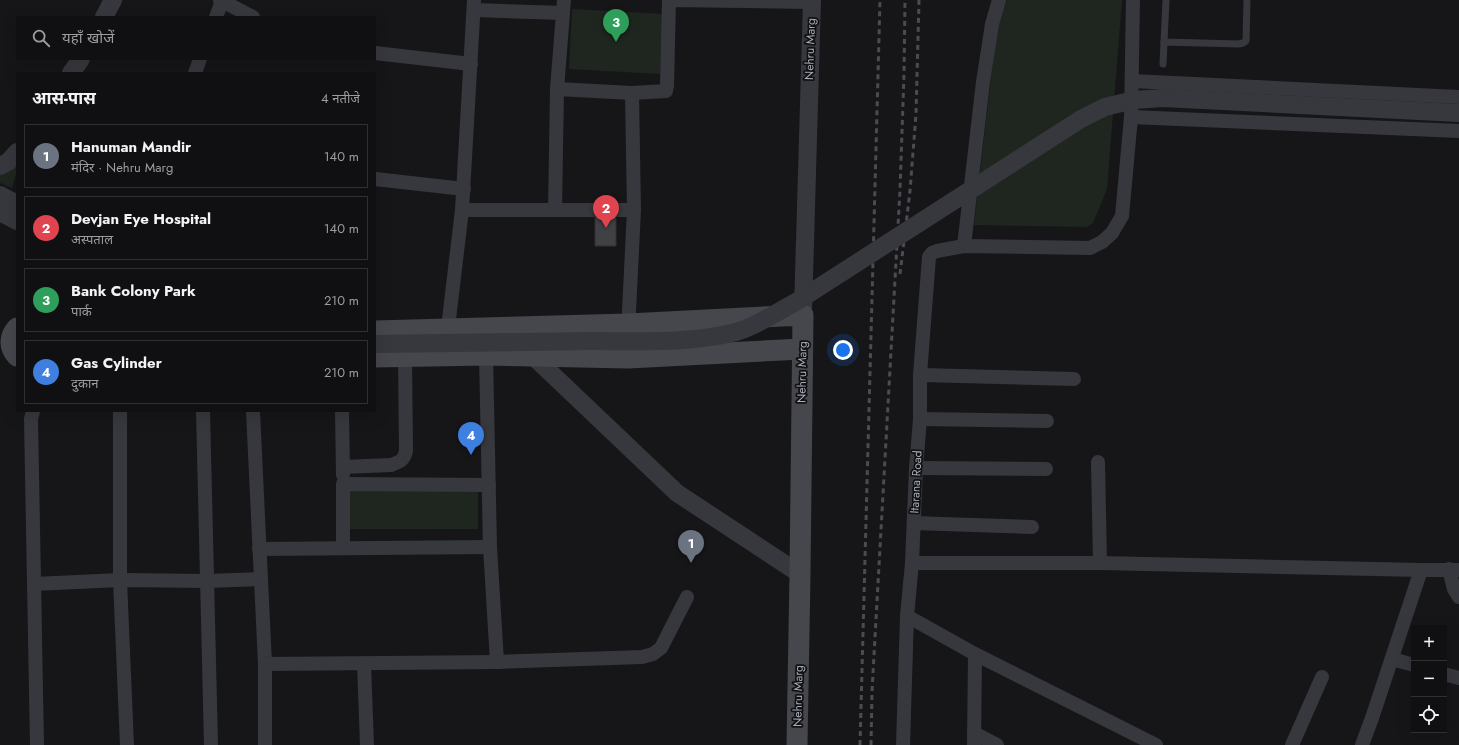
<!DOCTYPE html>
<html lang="hi">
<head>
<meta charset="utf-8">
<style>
	body { margin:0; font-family:Jost,"Noto Sans Devanagari",sans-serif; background:#1e1e20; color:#f1f3f6 }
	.controls { position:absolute; right:12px; bottom:12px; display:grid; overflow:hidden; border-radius:0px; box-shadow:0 4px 16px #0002 }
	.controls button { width:36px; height:36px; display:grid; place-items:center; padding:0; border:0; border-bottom:1px solid #303032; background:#101012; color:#f1f3f6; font:20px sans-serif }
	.you { position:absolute; left:843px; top:350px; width:14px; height:14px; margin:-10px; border:3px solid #fff; border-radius:50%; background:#1a73e8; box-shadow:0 0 0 6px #1a73e833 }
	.badge { display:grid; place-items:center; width:26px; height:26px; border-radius:50%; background:#b45309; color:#fff; font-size:13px; font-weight:700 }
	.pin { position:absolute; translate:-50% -33px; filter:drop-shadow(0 1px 2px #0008) }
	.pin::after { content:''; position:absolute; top:21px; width:14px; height:12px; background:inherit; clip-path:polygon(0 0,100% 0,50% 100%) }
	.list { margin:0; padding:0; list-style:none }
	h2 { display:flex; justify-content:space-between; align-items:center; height:52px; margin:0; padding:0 16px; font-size:17px }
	h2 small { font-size:13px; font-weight:400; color:#9c9d9f }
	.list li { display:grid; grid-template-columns:26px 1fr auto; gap:12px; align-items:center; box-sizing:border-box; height:64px; margin:0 8px 8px; padding:0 8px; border:1px solid #303032; border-radius:0px }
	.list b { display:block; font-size:15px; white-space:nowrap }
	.list p { margin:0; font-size:13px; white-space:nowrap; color:#9c9d9f }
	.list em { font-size:13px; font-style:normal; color:#9c9d9f }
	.icon { flex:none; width:22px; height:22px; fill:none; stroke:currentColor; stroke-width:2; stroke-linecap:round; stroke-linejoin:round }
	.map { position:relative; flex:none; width:1459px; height:745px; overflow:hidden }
	.search { position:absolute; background:#101012; box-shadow:0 4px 16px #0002; left:16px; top:16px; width:360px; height:44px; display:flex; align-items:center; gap:10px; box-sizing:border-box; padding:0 14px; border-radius:0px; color:#9c9d9f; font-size:15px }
	.panel { position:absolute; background:#101012; box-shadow:0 4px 16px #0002; left:16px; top:72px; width:360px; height:340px; border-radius:0px }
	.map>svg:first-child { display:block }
</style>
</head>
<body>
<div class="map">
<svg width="1459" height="745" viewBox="0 0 1459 745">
	<rect width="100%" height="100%" fill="#161618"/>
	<!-- green -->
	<g fill="#1e261f">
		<polygon points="1007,0 1122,0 1107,189 1093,223 1087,227 974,225 997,26"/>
		<polygon points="572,9 664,14 660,74 569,69"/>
		<polygon points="17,154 17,171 12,188 0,183 0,165"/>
		<rect x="345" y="485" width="133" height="44"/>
	</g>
	<!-- building -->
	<polygon fill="#404145" stroke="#303034" points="616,214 616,246 595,246 595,215"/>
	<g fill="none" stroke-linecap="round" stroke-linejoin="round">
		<!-- service -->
		<g stroke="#37383d" stroke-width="7">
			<polyline points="1166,0 1164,42 1239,44 1243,43 1246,41 1247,0"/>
			<polyline points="1163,64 1164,42"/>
		</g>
		<!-- minor -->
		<g stroke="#37383d" stroke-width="14">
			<polyline points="220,0 253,17"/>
			<polyline points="474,10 563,13"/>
			<polyline points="216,17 222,1"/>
			<polyline points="375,53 471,64"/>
			<polyline points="195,73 200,59"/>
			<polyline points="1132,81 1459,97"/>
			<polyline points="557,89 632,93 666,91 667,86 669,0 811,2"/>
			<polyline points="1131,117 1459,131"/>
			<polyline points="375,179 464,189"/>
			<polyline points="462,210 634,210"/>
			<polyline points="555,210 557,89 564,0"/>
			<polyline points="964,246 983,82 992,24 999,0"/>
			<polyline points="628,331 634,210 632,93"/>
			<polyline points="447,336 462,210 474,0"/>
			<polyline points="486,355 490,547 497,662 642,657 653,654 661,648 687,597"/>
			<polyline points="920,375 1074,379"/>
			<polyline points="33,411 31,419 37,745"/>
			<polyline points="120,411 120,580 127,745"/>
			<polyline points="203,411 211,745"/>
			<polyline points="253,411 265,664 265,745"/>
			<polyline points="342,411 343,475"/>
			<polyline points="920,419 1047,421"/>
			<polyline points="1098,462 1100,563"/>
			<path d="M 343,467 L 391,465 C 400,462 404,460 406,451 L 405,356"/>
			<polyline points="916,468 1046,469"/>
			<polyline points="914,523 1032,527"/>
			<polyline points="343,548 343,484 489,485"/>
			<polyline points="259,549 490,547"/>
			<polyline points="912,563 1100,563 1421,570 1459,570"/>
			<polyline points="1449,569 1454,589 1459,597"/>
			<polyline points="34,584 120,580 207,581 261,579"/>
			<polyline points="907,616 975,654 1156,745"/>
			<polyline points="1392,659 1414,665"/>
			<polyline points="265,664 497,662"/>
			<polyline points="364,664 367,745"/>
			<polyline points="1444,674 1459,678"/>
			<polyline points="974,733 997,745"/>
			<polyline points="903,745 907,616 912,563 916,468 920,419 920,375 929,257 932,253 937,251 964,246 1090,248 1102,242 1112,233 1122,216 1131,117 1133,0"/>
			<polyline points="974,745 975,654"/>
			<polyline points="1292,745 1322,677"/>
			<polyline points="1362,745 1372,718 1421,570"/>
		</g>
		<!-- tertiary -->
		<g stroke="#37383d" stroke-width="18">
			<polyline points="104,17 113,0"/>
			<polyline points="71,73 81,59"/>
			<polyline points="0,166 8,162 17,152"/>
			<polyline points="0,195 17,204"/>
			<polyline points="0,212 17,221"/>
			<polyline points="803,311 812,0"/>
			<polyline points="534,357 677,493 800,574"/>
		</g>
		<!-- secondary -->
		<g stroke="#45474d" stroke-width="21">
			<path d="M 17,328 C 9,337 9,347 17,356"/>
			<polyline points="375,331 628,324 803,315 800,574 797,745"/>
			<polyline points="375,357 486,355 628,358 802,349"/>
		</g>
		<!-- rail -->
		<g stroke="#4a4c52" stroke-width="3" stroke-dasharray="5 4" stroke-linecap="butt">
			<polyline points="900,274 910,191 916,114 919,0"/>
			<polyline points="860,745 880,0"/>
			<polyline points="871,745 872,691 900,190 904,74 905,0"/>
		</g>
		<!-- tertiary-bridge -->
		<path stroke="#37383d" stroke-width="18" d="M 375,344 C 447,343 519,342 591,341 C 639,341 689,344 736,332 C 757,326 777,312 796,302 L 1081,119 L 1105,107 L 1134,100 L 1163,98 L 1459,113"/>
	</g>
	<g text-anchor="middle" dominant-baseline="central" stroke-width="3.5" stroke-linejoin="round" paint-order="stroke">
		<!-- street labels -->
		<g font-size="12" fill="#a8adb8" stroke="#111113">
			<text transform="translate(810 49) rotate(-88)">Nehru Marg</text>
			<text transform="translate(802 372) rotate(-89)">Nehru Marg</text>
			<text transform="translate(916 482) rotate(-87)">Itarana Road</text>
			<text transform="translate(798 696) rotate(-89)">Nehru Marg</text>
		</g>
	</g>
</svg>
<div class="controls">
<button>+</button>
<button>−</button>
<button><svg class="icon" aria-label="locate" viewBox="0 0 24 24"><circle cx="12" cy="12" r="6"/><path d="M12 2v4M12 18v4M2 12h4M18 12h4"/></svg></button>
</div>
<div class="you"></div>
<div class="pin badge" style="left:691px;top:563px;background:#6b7280">1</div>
<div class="pin badge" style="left:606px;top:228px;background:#e0444e">2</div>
<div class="pin badge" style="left:616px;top:42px;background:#2e9e5b">3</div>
<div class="pin badge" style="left:471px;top:455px;background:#3f7fe0">4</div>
<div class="search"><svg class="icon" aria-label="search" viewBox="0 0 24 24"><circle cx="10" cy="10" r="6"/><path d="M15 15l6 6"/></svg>यहाँ खोजें</div>
<section class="panel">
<h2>आस-पास<small>4 नतीजे</small></h2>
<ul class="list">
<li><span class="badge" style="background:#6b7280">1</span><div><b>Hanuman Mandir</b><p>मंदिर · Nehru Marg</p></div><em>140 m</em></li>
<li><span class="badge" style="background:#e0444e">2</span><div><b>Devjan Eye Hospital</b><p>अस्पताल</p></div><em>140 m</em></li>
<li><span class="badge" style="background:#2e9e5b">3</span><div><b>Bank Colony Park</b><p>पार्क</p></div><em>210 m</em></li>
<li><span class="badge" style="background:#3f7fe0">4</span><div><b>Gas Cylinder</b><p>दुकान</p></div><em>210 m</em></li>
</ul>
</section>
</div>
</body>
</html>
